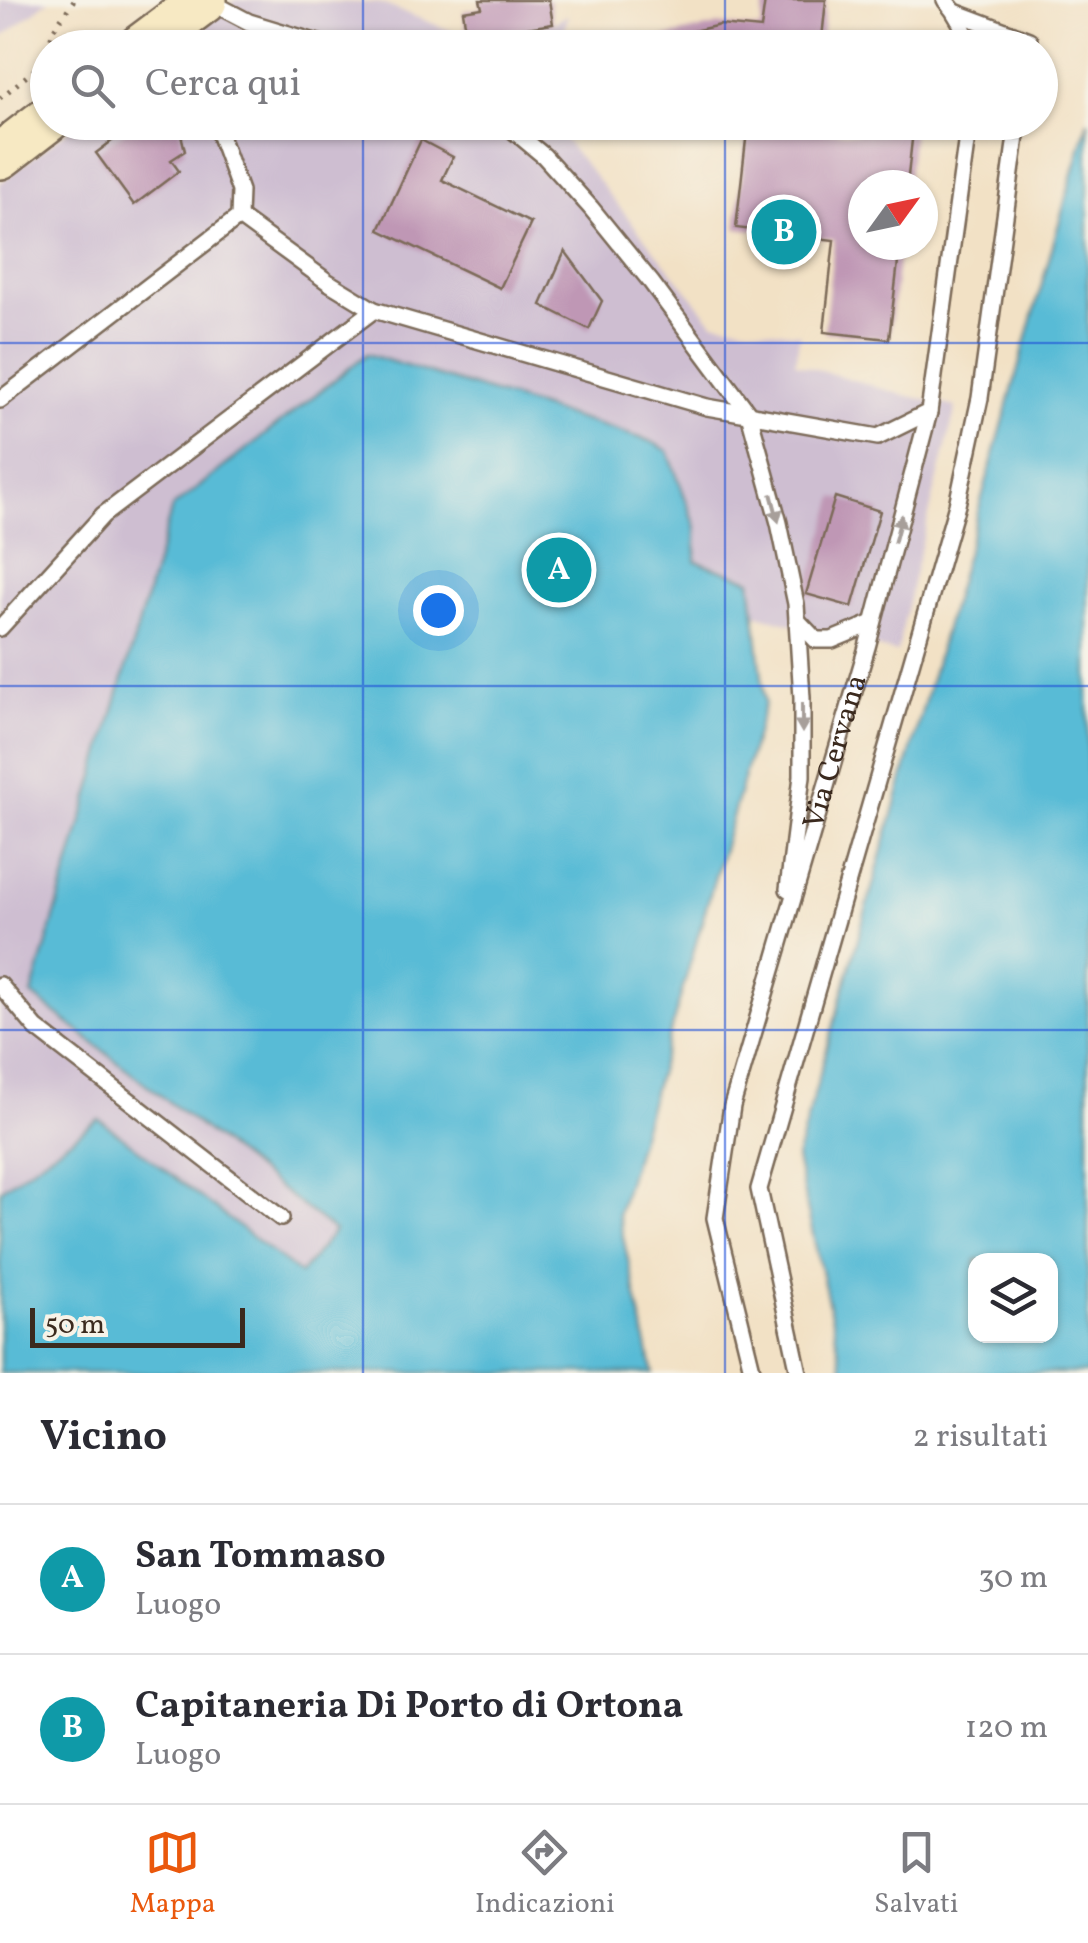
<!DOCTYPE html>
<html lang="it">
<head>
<meta charset="utf-8">
<style>
	body { margin:0; font-family:Vollkorn,serif; background:#f7f7f7; color:#2b2b33 }
	.controls { position:absolute; right:30px; bottom:30px; display:grid; overflow:hidden; border-radius:20px; box-shadow:0 2px 8px #0004 }
	.controls button { width:90px; height:90px; display:grid; place-items:center; padding:0; border:0; border-bottom:2px solid #e1e1e2; background:#fff; color:#2b2b33; font:50px sans-serif }
	.compass { position:absolute; left:848px; top:170px; width:90px; height:90px; border-radius:50%; background:#fff; box-shadow:0 2px 8px #0004; rotate:57deg }
	.scale { position:absolute; left:30px; bottom:25px; width:215px; box-sizing:border-box; padding-left:10px; border:5px solid #3b2a1e; border-top:0; font-size:28px; line-height:35px; white-space:nowrap; color:#3b2a1e; -webkit-text-stroke:8px #f7f3e8; paint-order:stroke }
	.you { position:absolute; left:438px; top:610px; width:35px; height:35px; margin:-25px; border:8px solid #fff; border-radius:50%; background:#1a73e8; box-shadow:0 0 0 15px #1a73e833 }
	.badge { display:grid; place-items:center; width:65px; height:65px; border-radius:50%; background:#ea580c; color:#fff; font-size:32px; font-weight:700 }
	.pin { position:absolute; translate:-50% -50%; border:5px solid #fff; box-shadow:0 2px 10px #0006 }
	.list { margin:0; padding:0; list-style:none }
	h2 { display:flex; justify-content:space-between; align-items:center; height:130px; margin:0; padding:0 40px; font-size:42px }
	h2 small { font-size:32px; font-weight:400; color:#7c7c81 }
	.list li { display:grid; grid-template-columns:65px 1fr auto; gap:30px; align-items:center; box-sizing:border-box; height:150px; padding:0 40px; border-top:2px solid #e1e1e2 }
	.list b { display:block; font-size:38px; white-space:nowrap }
	.list p { margin:0; font-size:32px; white-space:nowrap; color:#7c7c81 }
	.list em { font-size:32px; font-style:normal; color:#7c7c81 }
	.icon { flex:none; width:55px; height:55px; fill:none; stroke:currentColor; stroke-width:2; stroke-linecap:round; stroke-linejoin:round }
	.map { position:relative; flex:none; width:1088px; height:1373px; overflow:hidden }
	.search { position:absolute; background:#fff; box-shadow:0 2px 8px #0004; left:30px; right:30px; top:30px; height:110px; display:flex; align-items:center; gap:25px; box-sizing:border-box; padding:0 35px; border-radius:55px; color:#7c7c81; font-size:38px }
	.sheet { height:430px; background:#fff }
	nav { display:flex; justify-content:space-around; align-items:center; box-sizing:border-box; height:140px; border-top:2px solid #e1e1e2; background:#fff; font-size:28px; color:#7c7c81 }
	nav a { display:grid; justify-items:center; gap:5px }
	nav .on { color:#ea580c }
	.map>svg:first-child { display:block }
</style>
</head>
<body>
<div class="map">
<svg width="1088" height="1373" viewBox="0 0 1088 1373">
	<rect width="100%" height="100%" fill="#f7f3e8"/>
	<filter id="ink" filterUnits="userSpaceOnUse"><feTurbulence type="fractalNoise" baseFrequency=".01" numOctaves="2"/><feDisplacementMap in="SourceGraphic" scale="20" xChannelSelector="R" yChannelSelector="G"/><feConvolveMatrix kernelMatrix="1 2 1 2 8 2 1 2 1" color-interpolation-filters="sRGB"/></filter>
	<filter id="wash" filterUnits="userSpaceOnUse"><feTurbulence type="fractalNoise" baseFrequency=".0048" numOctaves="4" result="noise"/><feDisplacementMap in="SourceGraphic" scale="40" xChannelSelector="R" yChannelSelector="G"/><feGaussianBlur stdDeviation="2.25" result="paint"/><feColorMatrix in="noise" values="0 0 0 0 0 0 0 0 0 0 0 0 0 0 0 0 0 1.4 0 .05"/><feComposite in="paint" operator="in"/></filter>
	<g filter="url(#wash)">
		<rect width="100%" height="100%" fill="#f2e1c5"/>
		<!-- industrial -->
		<g fill="#cebed1">
			<polygon points="0,0 49,0 0,39"/>
			<polygon points="235,0 380,3 467,37 552,24 568,15 560,47 174,48"/>
			<polygon points="78,123 551,123 713,322 800,334 795,363 904,395 956,407 912,583 897,653 755,614 751,580 696,561 696,527 668,452 650,441 368,354 32,995 335,1231 300,1274 99,1119 0,1190 0,183"/>
		</g>
		<!-- water -->
		<g fill="#58bbd6" stroke="#4a727a" stroke-width="2.5" fill-rule="evenodd">
			<path d="M 1088,120 L 1088,1373 L 844,1373 L 796,1159 ZM 976,1260 L 1050,1260 L 1050,1336 L 976,1336 Z"/>
			<polygon points="367,354 650,441 668,451 696,527 696,561 751,580 765,703 618,1214 653,1373 0,1373 0,1190 99,1119 300,1274 334,1231 32,995 172,508"/>
		</g>
		<g id="blocks">
			<!-- building -->
			<g fill="#bf97b5">
				<polygon points="480,0 549,0 553,24 467,37 463,11 482,8"/>
				<polygon points="765,0 826,0 821,48 663,48 662,38 720,25 761,29"/>
				<polygon points="137,122 178,122 185,151 171,160 179,171 134,205 96,153"/>
				<polygon points="748,122 810,122 809,129 856,134 858,122 914,122 907,185 863,185 863,245 900,245 889,339 824,332 834,240 736,228"/>
				<polygon points="421,140 453,157 442,180 531,223 500,288 379,230"/>
				<polygon points="565,251 602,301 589,329 541,305"/>
				<polygon points="835,497 880,511 852,607 806,594"/>
				<polygon points="549,552 577,560 570,587 542,580"/>
			</g>
		</g>
	</g>
	<g filter="url(#ink)">
		<use href="#blocks" fill-opacity="0" stroke="#7b6a58" stroke-width="2.5"/>
		<g fill="none" stroke-linecap="round" stroke-linejoin="round">
			<defs>
				<g id="lane">
					<polyline points="207,0 249,22 335,48"/>
					<path d="M 945,0 C 958,15 965,29 970,48"/>
					<polyline points="955,12 1029,40 1028,48"/>
					<polyline points="503,122 544,156 591,208 651,282 749,414 779,523 796,604 802,698 802,776 788,889"/>
					<polyline points="239,217 328,282 374,310"/>
					<polyline points="0,400 239,217 240,191 215,122"/>
					<polyline points="797,620 816,640 832,640 873,623"/>
					<polyline points="0,628 103,515 374,310 707,407 878,437 929,412"/>
					<polyline points="0,985 36,1028 281,1218"/>
					<path id="s1" d="M 753,1373 L 715,1218 L 732,1106 L 867,647 L 929,412 L 969,122"/>
					<polyline points="799,1373 759,1189 957,505 980,398 1018,122"/>
				</g>
				<g id="secondary">
					<polyline points="140,48 204,0"/>
					<polyline points="0,156 48,119"/>
				</g>
			</defs>
			<!-- lane casing -->
			<use href="#lane" stroke="#7b6a58" stroke-width="20"/>
			<!-- secondary casing -->
			<use href="#secondary" stroke="#7b6a58" stroke-width="50"/>
			<!-- path -->
			<g stroke="#7b6a58" stroke-width="5" stroke-dasharray="2.5 8" stroke-linecap="butt">
				<polyline points="48,48 53,30 74,0"/>
				<polyline points="0,98 45,61 48,50"/>
			</g>
			<!-- lane -->
			<use href="#lane" stroke="#fff" stroke-width="15"/>
			<!-- secondary -->
			<use href="#secondary" stroke="#f7e9c3" stroke-width="45"/>
		</g>
		<!-- one-way arrows -->
		<defs><path id="oneway-solid" d="M-6-.8H1V-3.2L6.5 0L1 3.2V.8H-6Z" transform="scale(2.5)"/></defs>
		<g fill="#a79f9a">
			<use href="#oneway-solid" transform="translate(775 508) rotate(75)"/>
			<use href="#oneway-solid" transform="translate(898 529) rotate(-75)"/>
			<use href="#oneway-solid" transform="translate(802 718) rotate(90)"/>
		</g>
	</g>
	<!-- grid -->
	<path fill="none" stroke="#1d4ed8" stroke-width="2.5" stroke-opacity="0.55" d="M 363,0 L 363,48M 725,0 L 725,48M 363,122 L 363,1373M 725,122 L 725,1373M 0,343 L 1088,343M 0,686 L 1088,686M 0,1030 L 1088,1030"/>
	<g text-anchor="middle" dominant-baseline="central" stroke-width="8" stroke-linejoin="round" paint-order="stroke">
		<!-- street labels -->
		<g font-size="30" fill="#3b2a1e" stroke="#f7f3e8">
			<text stroke="none"><textPath href="#s1" startOffset="642">Via Cervana</textPath></text>
		</g>
	</g>
</svg>
<div class="controls">
<button><svg class="icon" aria-label="layers" viewBox="0 0 24 24"><path d="M12 4l9 5-9 5-9-5zM3 14l9 5 9-5"/></svg></button>
</div>
<svg class="compass" viewBox="-18 -18 36 36"><path d="M0-13l5 13h-10z" fill="#e53935"/><path d="M0 13l5-13h-10z" fill="#7c7c81"/></svg>
<div class="scale">50 m</div>
<div class="you"></div>
<div class="pin badge" style="left:559px;top:570px;background:#0f9aa8">A</div>
<div class="pin badge" style="left:784px;top:232px;background:#0f9aa8">B</div>
<div class="search"><svg class="icon" aria-label="search" viewBox="0 0 24 24"><circle cx="10" cy="10" r="6"/><path d="M15 15l6 6"/></svg>Cerca qui</div>
</div>
<section class="sheet">
<h2>Vicino<small>2 risultati</small></h2>
<ul class="list">
<li><span class="badge" style="background:#0f9aa8">A</span><div><b>San Tommaso</b><p>Luogo</p></div><em>30 m</em></li>
<li><span class="badge" style="background:#0f9aa8">B</span><div><b>Capitaneria Di Porto di Ortona</b><p>Luogo</p></div><em>120 m</em></li>
</ul>
</section>
<nav>
<a class="on"><svg class="icon" aria-label="map" viewBox="0 0 24 24"><path d="M3 6l6-2 6 2 6-2v14l-6 2-6-2-6 2zM9 4v14M15 6v14"/></svg>Mappa</a>
<a><svg class="icon" aria-label="directions" viewBox="0 0 24 24"><path d="M12 3l9 9-9 9-9-9zM9 14v-3h6M13 9l2 2-2 2"/></svg>Indicazioni</a>
<a><svg class="icon" aria-label="saved" viewBox="0 0 24 24"><path d="M7 4h10v16l-5-4-5 4z"/></svg>Salvati</a>
</nav>
</body>
</html>
